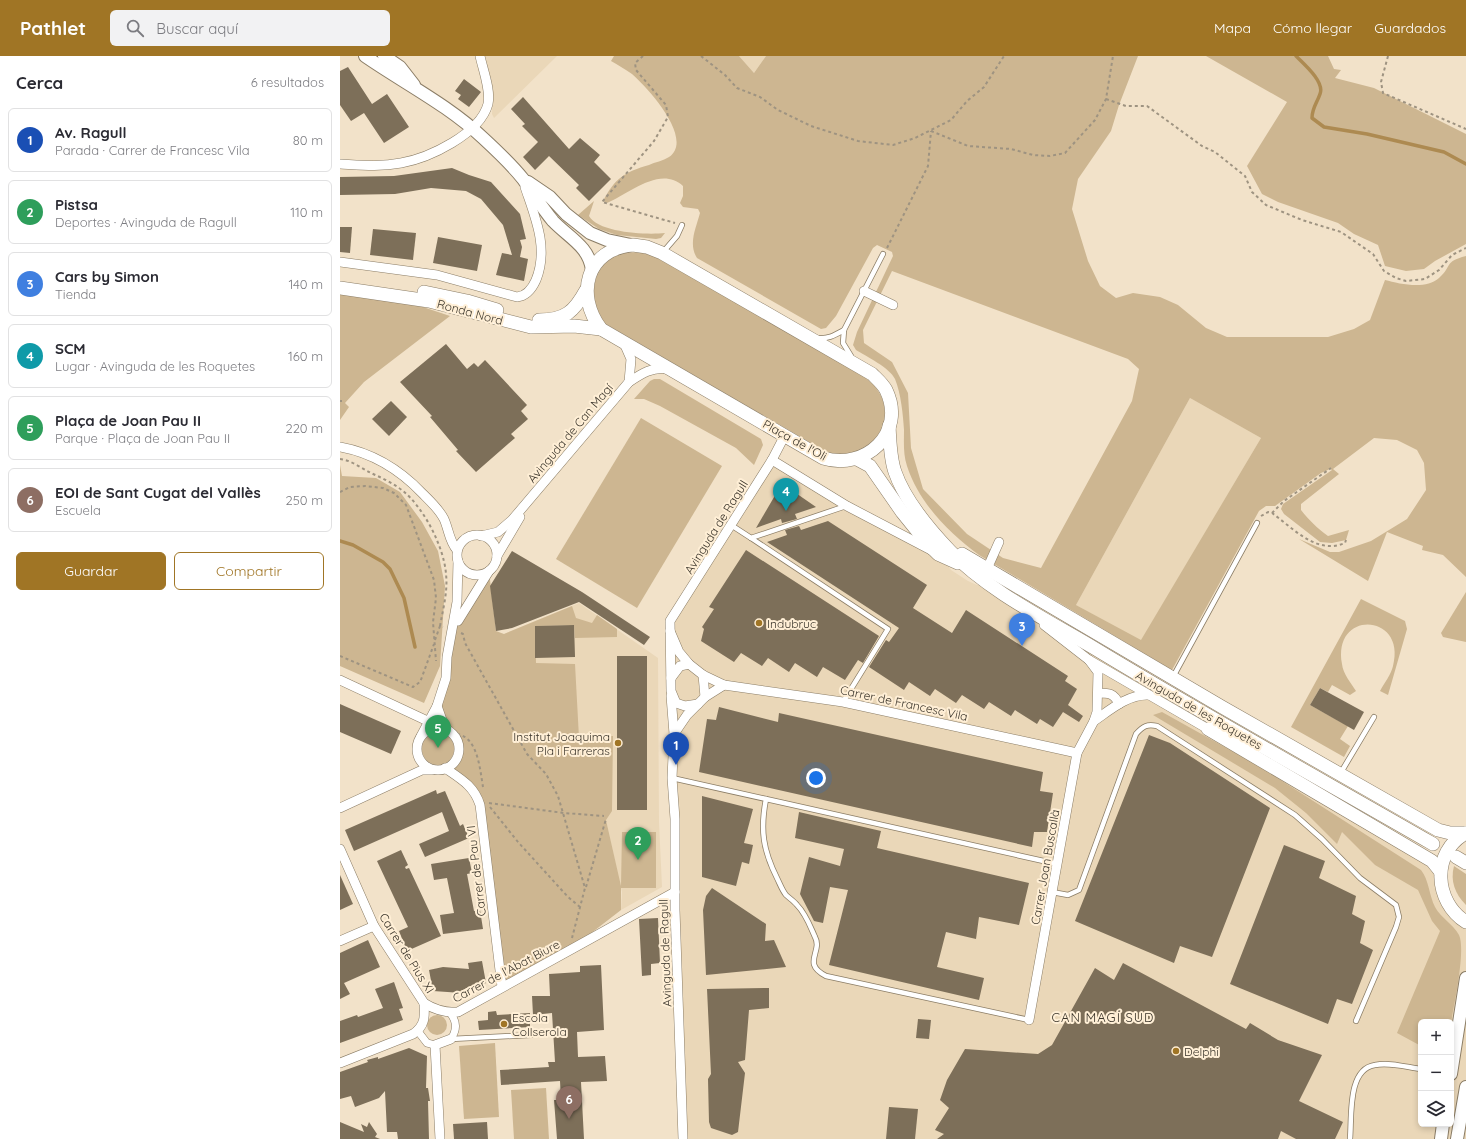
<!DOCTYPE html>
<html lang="es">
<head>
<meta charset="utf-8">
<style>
	body { margin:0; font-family:Quicksand,sans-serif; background:#f2f2f3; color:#2b2b33 }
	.controls { position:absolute; right:12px; bottom:12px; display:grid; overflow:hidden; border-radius:6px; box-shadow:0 2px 6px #0003 }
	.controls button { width:36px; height:36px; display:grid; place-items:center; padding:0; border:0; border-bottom:1px solid #e1e1e2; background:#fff; color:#2b2b33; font:20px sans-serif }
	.you { position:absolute; left:476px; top:722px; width:14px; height:14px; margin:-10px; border:3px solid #fff; border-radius:50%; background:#1a73e8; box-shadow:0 0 0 6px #1a73e833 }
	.badge { display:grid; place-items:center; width:26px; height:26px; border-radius:50%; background:#a07525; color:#fff; font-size:13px; font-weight:700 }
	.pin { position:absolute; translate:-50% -33px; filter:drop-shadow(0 1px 2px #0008) }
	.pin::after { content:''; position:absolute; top:21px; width:14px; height:12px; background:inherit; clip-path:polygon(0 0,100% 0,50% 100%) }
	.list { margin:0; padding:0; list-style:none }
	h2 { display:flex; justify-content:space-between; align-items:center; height:52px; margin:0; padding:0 16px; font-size:17px }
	h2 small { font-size:13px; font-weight:400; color:#7c7c81 }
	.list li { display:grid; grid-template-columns:26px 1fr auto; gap:12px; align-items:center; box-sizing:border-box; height:64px; margin:0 8px 8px; padding:0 8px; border:1px solid #e1e1e2; border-radius:6px }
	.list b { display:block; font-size:15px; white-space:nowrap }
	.list p { margin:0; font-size:13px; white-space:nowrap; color:#7c7c81 }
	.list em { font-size:13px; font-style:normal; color:#7c7c81 }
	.actions { display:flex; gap:8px; padding:12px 16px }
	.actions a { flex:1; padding:9px 0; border:1px solid #a07525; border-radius:6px; text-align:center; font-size:14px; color:#a07525 }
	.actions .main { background:#a07525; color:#fff }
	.icon { flex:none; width:22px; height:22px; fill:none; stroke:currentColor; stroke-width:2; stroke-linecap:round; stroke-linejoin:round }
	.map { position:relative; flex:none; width:1126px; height:1083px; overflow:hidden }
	header { display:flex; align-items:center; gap:24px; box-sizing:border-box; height:56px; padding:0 20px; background:#a07525; color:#fff }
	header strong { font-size:19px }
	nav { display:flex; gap:22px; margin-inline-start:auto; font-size:14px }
	.search { width:280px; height:36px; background:#f2f2f3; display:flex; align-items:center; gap:10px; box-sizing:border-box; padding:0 14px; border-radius:6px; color:#7c7c81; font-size:15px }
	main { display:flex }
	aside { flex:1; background:#fff }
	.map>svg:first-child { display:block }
</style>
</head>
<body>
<header>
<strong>Pathlet</strong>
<div class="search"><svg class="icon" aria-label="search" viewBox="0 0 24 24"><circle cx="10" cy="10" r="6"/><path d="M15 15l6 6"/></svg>Buscar aquí</div>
<nav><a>Mapa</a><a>Cómo llegar</a><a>Guardados</a></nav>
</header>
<main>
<aside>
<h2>Cerca<small>6 resultados</small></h2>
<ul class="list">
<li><span class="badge" style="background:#1a4fb4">1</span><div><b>Av. Ragull</b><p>Parada · Carrer de Francesc Vila</p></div><em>80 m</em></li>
<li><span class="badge" style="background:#2e9e5b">2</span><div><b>Pistsa</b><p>Deportes · Avinguda de Ragull</p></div><em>110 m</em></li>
<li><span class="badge" style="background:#3f7fe0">3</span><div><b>Cars by Simon</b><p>Tienda</p></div><em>140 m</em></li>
<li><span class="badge" style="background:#0f9aa8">4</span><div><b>SCM</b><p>Lugar · Avinguda de les Roquetes</p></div><em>160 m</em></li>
<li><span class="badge" style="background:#2e9e5b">5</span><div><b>Plaça de Joan Pau II</b><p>Parque · Plaça de Joan Pau II</p></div><em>220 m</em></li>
<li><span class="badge" style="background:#8d6e63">6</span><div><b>EOI de Sant Cugat del Vallès</b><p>Escuela</p></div><em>250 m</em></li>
</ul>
<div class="actions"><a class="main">Guardar</a><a>Compartir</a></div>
</aside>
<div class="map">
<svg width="1126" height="1083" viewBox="0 0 1126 1083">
	<rect width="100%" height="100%" fill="#f2e2c9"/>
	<!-- built -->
	<g fill="#ead7b8" fill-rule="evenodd">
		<polygon points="145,0 217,0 154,62 152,58 153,34"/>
		<polygon points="399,0 426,0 414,17"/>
		<polygon points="850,342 921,382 801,585 736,549"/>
		<path d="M 432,404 L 603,503 L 611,514 L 628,525 L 637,529 L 651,528 L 818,631 L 868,673 L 1092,805 L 1100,828 L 1126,866 L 1126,1083 L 343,1083 L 330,565 ZM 1081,966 L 1111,966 L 1111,1068 L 1081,1068 Z"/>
		<polygon points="239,547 318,602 319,766 322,831 281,854 282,836 260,737 164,578"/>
	</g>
	<!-- green -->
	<g fill="#cdb691" fill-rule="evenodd">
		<path d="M 274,0 L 399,0 L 414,17 L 426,0 L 798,0 L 779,49 L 771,75 L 738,123 L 732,153 L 748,205 L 760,230 L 776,242 L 793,237 L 820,241 L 838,249 L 866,272 L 887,281 L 988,281 L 1014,273 L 1030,264 L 1045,224 C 1060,228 1086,234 1099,222 C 1113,210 1103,206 1126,200 L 1126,521 L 1103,499 L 1082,494 L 1083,490 L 1047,476 L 1028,525 L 959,483 L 990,496 L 999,496 L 1031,485 L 1067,463 L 1086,434 L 1084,407 L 1077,394 L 1057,384 L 1034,382 L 993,413 L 999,418 L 961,448 L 961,454 C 969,464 977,472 988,480 L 1009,474 L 1006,484 L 992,487 L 980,486 L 944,458 L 941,453 L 943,448 L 992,414 L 990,413 L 981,417 L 935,450 L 926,450 L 919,455 L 832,614 L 639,499 C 609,477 579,447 567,410 C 563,398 564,386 564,374 C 563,358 561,338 555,323 C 550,312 526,300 516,294 L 513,289 L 517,276 L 553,200 L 552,196 L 537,189 L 533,192 L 496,260 L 486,272 L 481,273 L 357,202 C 348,188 356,172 360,157 L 358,153 L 343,151 L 340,147 L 343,140 L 343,130 C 320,109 289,138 267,147 L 263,145 C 275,122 285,116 309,109 C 315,106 323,105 329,101 C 355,83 307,31 292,18 C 285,13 278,9 271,5 ZM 552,215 L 788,303 L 799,313 L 792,345 L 701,512 L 663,502 L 627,478 L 583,433 L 571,392 L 568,337 L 552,306 L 524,287 L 523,274 ZM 850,342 L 921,382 L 801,584 L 736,549 Z"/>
		<polygon points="866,0 988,0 994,13 1001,14 995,22 1034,32 1126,78 1126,188 1095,205 1084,213 1066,215 1045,210 1038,189 1014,178 998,167 938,146 922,138 907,110 947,46"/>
		<path d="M 254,145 L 249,160 C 259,177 307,179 325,177 L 321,182 L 316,183 L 277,179 L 259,173 L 238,159 Z"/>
		<path d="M 299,196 L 314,200 L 525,321 C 528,325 534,328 536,332 C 554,355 543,389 515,398 C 508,400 498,398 490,398 L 264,267 C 248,243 250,210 280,198 C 286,196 293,197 299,196 Z"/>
		<polygon points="0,237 74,248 110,260 24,326 5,347 9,351 0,364"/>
		<polygon points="314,323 320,323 421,383 423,389 414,409 396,392 320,350 304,343 294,343 310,325"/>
		<polygon points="301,362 382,410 297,552 216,503"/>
		<polygon points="0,409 2,420 36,422 60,436 82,466 98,495 105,530 100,610 84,647 0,610"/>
		<path d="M 149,515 L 156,575 L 164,578 L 232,550 L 236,562 L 252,567 L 257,559 L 277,573 L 277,581 L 235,582 L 234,569 L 195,570 L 196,607 L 235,608 L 239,682 L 273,680 L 272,755 L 266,764 L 281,830 L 282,776 L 316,776 L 316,832 L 281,832 L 281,854 L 228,895 L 162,931 L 136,737 L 105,712 C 132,698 111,676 100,660 L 112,578 L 123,554 Z"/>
		<polygon points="1126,536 1126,586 1103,581 1101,577"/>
		<path d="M 1021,543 L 1065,565 L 1067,573 L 1048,639 L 1040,635 C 1044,627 1051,619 1053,610 C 1067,557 992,553 1002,608 C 1003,618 1011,627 1016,635 L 1010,639 L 992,629 L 988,636 L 980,632 L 970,649 L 1008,670 L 1000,683 L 1010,690 L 1004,701 L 951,671 Z"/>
		<path d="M 822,656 L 917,709 L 1081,814 C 1089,824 1089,839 1095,851 C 1101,862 1113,868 1119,879 C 1126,894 1114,949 1111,967 L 1081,966 L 1081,990 L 1057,977 L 1100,875 L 1092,865 L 1078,834 L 1035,809 L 1002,776 L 997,788 L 966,757 L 935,732 L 813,659 Z"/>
		<circle cx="98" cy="693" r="16"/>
		<path d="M 1114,810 L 1126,818 L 1126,849 C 1115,838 1110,825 1114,810 Z"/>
		<circle cx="97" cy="969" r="10"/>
		<polygon points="155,987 159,1061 124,1063 119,990"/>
		<polygon points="206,1032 209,1083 174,1083 171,1034"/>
	</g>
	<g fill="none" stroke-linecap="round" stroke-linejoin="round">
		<!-- stream -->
		<g stroke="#ad8a51" stroke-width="3.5">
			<path d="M 956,0 C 964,8 985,26 980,38 C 977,47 972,52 972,62 L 984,71 L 1027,78 L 1104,96 L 1126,108"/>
			<polyline points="0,485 13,489 43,506 50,513 64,542 75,591"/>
		</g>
	</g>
	<!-- building -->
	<g fill="#7d6f59">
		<polygon points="8,11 32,48 47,38 69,71 44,87 24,57 11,65 0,49 0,15"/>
		<polygon points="124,23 141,36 129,51 118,43 121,39 115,35"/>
		<polygon points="183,41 229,93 240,82 260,99 254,106 271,123 249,145 236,132 239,129 209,100 195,114 183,101 198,86 182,70 185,68 171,53"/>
		<polygon points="112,112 129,119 151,126 180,158 186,183 180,184 182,191 180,201 188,203 184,225 156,219 162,197 172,199 163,169 141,143 126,135 91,132 55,138 0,139 0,121 54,120"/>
		<polygon points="0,171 12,171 10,197 0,196"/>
		<polygon points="33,173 76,177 73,204 30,199"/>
		<polygon points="98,181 142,189 137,215 93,207"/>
		<polygon points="106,288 127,313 134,307 138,311 145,304 187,349 181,355 188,363 171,378 175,382 136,416 116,395 118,394 90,361 92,360 60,326"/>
		<polygon points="51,345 67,361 49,380 32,363"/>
		<polygon points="450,433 476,451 455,458 457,463 442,467 441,463 416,472 437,436"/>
		<polygon points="488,465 587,529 573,552 612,577 626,554 728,620 725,625 737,633 728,649 743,660 739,666 723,656 713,671 700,663 697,668 675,654 671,660 649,646 644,653 622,639 616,647 595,633 590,640 569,626 564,634 529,611 546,584 549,586 559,572 427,486 447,479 445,474 459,470 461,474"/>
		<polygon points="406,494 539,580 523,607 518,604 505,624 483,611 477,621 455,607 449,616 428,602 422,610 401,597 394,606 361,585 364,573 362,571 374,553 369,551"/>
		<polygon points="172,495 242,536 310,581 304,589 239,546 172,572 156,575 150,530"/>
		<polygon points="234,569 235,601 195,602 195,570"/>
		<rect x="277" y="600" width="30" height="154"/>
		<polygon points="980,632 1024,656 1014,674 970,649"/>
		<polygon points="0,648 61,675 51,698 0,676"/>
		<polygon points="379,651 438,666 439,657 703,716 700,735 713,737 707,776 694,776 692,791 359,716 367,663 376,664"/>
		<polygon points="809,679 830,687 930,752 872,901 840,890 834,907 735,865"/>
		<polygon points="96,734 97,738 105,735 120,770 123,768 129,782 85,801 79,788 109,775 102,756 14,795 5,774"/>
		<polygon points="362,740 413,753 404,787 413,789 409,808 402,806 396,830 362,821"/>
		<polygon points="459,756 541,775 537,792 689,827 679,869 639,861 636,883 606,876 597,911 644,922 639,944 489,909 508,834 490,831 483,867 474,865 460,838 469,801 500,810 504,793 455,782"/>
		<polygon points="944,789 985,805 979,822 1016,840 1012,858 1025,865 1020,887 1033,894 1012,948 997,943 988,968 890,928"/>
		<polygon points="61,794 68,809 65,811 66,813 69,812 101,880 67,895 59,875 68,871 37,805"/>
		<polygon points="129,802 132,817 127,818 134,855 140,854 143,873 103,878 100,859 114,857 107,822 94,824 91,808"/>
		<polygon points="0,819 13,848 0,854"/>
		<polygon points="372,832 426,868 425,885 434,884 446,911 366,919 363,854 366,840"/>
		<polygon points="318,862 320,907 311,908 311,919 302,920 299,863"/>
		<polygon points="28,884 40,911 4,927 10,938 0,943 0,897"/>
		<polygon points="142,905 146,927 122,937 93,935 89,914 103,911 129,913 128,907"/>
		<polygon points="783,907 906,973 910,967 938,984 982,999 959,1045 1003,1066 995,1083 956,1083 941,1075 938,1083 597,1083 604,1078 595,1074 609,1052 600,1044 607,1024 625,993 698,998 712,989 755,912 774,924"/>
		<polygon points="261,909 264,974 237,976 238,1001 265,1000 267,1025 241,1026 244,1083 217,1083 214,1044 221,1044 220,1025 161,1029 160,1014 209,1011 208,1006 215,1006 212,957 193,959 192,940 210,940 209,918 240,916 240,910"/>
		<polygon points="54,926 63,952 59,953 63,964 0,987 0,965 17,959 18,961 43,952 35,933"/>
		<polygon points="429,932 429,952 409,954 405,1004 398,1006 405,1017 398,1076 392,1079 371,1072 369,1066 368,1023 371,1018 367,933"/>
		<polygon points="156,955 157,959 190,957 190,971 139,974 138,965 148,964 148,956"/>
		<polygon points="578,963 591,964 589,983 576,982"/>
		<polygon points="69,992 87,1000 86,1032 88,1032 90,1045 88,1045 89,1083 58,1083 57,1076 47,1076 45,1035 39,1042 15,1051 11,1040 0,1043 0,1016 28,1006 27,1004 38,1001 38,1003"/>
		<polygon points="549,1051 578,1053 575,1083 546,1083"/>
		<polygon points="0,1066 24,1076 21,1068 27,1071 29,1066 37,1078 35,1081 40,1083 0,1083"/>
		<polygon points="147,1066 148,1083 114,1083 113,1068"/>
	</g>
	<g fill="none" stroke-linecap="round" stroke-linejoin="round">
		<defs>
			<g id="service">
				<polyline points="324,195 337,180 342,169"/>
				<path d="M 478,282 C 489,283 495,279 504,274"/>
				<polyline points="511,300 503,287 504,274 543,198"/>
				<polyline points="391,469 411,482 506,450"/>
				<polyline points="411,482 548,573 503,646"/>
				<polyline points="833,621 917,467"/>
				<polyline points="1000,718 1034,661"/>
				<path d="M 332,722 L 426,743 C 420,774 423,794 437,822 C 440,828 442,834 446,839 C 449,842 454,845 457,849 C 466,858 470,870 475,881 C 483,896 461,907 486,920 L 689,964"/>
				<polyline points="426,743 717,808"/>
				<path d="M 712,836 L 728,839 L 739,834 L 796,678 C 803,670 807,668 817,670 L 955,759 L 982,783 L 1020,822 L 1056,849 L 1059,861 L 1056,871 L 1016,965"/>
				<polyline points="111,983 191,979"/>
				<path d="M 1010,1083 C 1012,1061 1007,1013 1035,1009 C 1050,1006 1066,1011 1081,1013"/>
			</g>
			<g id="pedestrian">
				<path d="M 110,957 C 117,965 117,974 111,983"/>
				<polyline points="77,974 87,987 95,989"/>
			</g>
			<g id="minor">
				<path d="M 0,108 C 20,109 40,111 61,107 C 89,102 140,78 148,48 C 151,34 143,14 140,0"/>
				<path d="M 0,206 L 97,219 L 177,241 C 187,240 192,233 196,224 C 209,192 195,161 185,131"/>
				<polyline points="524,235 553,249"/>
				<polyline points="284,287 291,303 289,326"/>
				<path d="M 0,391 C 33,397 59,413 82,437 C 90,445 99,453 104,463 C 109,474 109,485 117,494"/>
				<polyline points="432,404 507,450 591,494"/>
				<circle cx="137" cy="499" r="20"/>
				<path d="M 141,480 L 158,476 L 172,464 L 289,326 C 301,318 313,310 328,313"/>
				<polyline points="157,500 180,461"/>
				<polyline points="647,513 659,486"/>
				<polyline points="118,565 149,515"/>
				<polyline points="704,569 749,604 868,673"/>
				<polyline points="330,575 339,596 349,608 363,619 384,629 503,646 737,697"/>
				<polyline points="363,619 365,641"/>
				<polyline points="331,622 340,610 349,608"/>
				<polyline points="0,624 94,668"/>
				<path d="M 758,637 C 769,637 774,637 779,648"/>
				<polyline points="331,640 334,678"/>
				<polyline points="358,648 345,650 336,647 331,635 330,565 432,404 445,379"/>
				<polyline points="97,650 102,664 108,675"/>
				<path d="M 754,665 C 770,654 787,639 807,639"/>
				<circle cx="98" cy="693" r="21"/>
				<polyline points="81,680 97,650 106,622 107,601 117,546 118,505"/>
				<path d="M 105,712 C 121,723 134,730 140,749 L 162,931"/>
				<polyline points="0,752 82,714 92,714"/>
				<path d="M 0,793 L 34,870 L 84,947 C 95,954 105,957 118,956 L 335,836"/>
				<polyline points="0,885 34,870"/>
				<polyline points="689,964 737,697 754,665 757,656 758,616 749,604"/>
				<path d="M 0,1007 L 73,978 C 85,970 85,961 84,947"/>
				<polyline points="100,1083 95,989 111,983"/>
				<polyline points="343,1083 335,854 335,763 332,722 334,678 347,659 365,641 384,629"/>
			</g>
			<g id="tertiary">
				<path d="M 25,0 C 64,27 108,49 143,82 C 156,94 172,109 183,123 C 193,137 202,152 213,165 C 228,181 249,190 252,214"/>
				<polyline points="44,0 60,11 74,29"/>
				<polyline points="188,126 210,141 226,158 250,177 267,184 291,189"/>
				<polyline points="1111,1018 1126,922"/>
				<polyline points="1101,1083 1103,1068"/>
				<polyline points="1117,1083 1126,1031"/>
			</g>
			<g id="secondary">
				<path d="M 293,189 L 307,191 L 322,197 L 532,318 C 537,323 543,328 546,334 C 567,377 525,415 483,402 L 261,273 C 235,239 246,193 293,189 Z"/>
				<polyline points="0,232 89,245 191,271 234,270 261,273"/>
				<polyline points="84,236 127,245 157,254"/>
				<path d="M 199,264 C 225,264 234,256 246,234"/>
				<path d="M 549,370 C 550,385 550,402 555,416 C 565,445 589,473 610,495 C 647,534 707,564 754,592 C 866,660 980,723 1093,788"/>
				<polyline points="517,403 530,410 562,456 587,487 598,498 618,507"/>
				<polyline points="622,498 882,651 1098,774 1110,777 1126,777"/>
				<polyline points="868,673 1092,805 1100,815"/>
				<path d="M 1126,777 C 1091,796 1094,846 1126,866"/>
				<polyline points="1116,801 1126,807"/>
			</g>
		</defs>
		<!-- service casing -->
		<use href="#service" stroke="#8b7d66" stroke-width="6"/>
		<!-- pedestrian casing -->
		<use href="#pedestrian" stroke="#8b7d66" stroke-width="8"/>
		<!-- minor casing -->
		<use href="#minor" stroke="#8b7d66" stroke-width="10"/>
		<!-- tertiary casing -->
		<use href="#tertiary" stroke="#8b7d66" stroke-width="14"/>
		<!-- secondary casing -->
		<use href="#secondary" stroke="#8b7d66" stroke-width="14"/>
		<!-- path -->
		<g stroke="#9e9381" stroke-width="2" stroke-dasharray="3 3" stroke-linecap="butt">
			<polyline points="303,0 295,7 296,14 326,49 328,61 314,85 262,146 335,167"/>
			<polyline points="361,0 385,19 397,32 420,41 438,54 471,70 518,85 553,89 575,82 611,64 627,45 644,31 664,0"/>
			<polyline points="1048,0 1041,26 1043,37 1126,73"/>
			<polyline points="766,43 786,50 807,50 862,90 875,96 905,120 912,136 926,149 962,164 1001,176 1033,198 1044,215 1056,222 1066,225 1085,223 1099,214 1112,199 1126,192"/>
			<polyline points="591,75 628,90 671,93 693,99 710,100 725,97 755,64 766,43 773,0"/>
			<polyline points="547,192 588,110 591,75"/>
			<polyline points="0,345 2,345"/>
			<path d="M 0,403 C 11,404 21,412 31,417 C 42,422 53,427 63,435 C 84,452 104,491 106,518 C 108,535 103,553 100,570 L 103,571"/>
			<polyline points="0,436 10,431 25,430 43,432 54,437 66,449 94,524 96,542 93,566 96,605"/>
			<polyline points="932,457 944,445 991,412"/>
			<path d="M 921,460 L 928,456 L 932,457 C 954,473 977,499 1005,487 L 1006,484"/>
			<polyline points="121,577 123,578 125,587 187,698 206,718 218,740 245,832 232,882"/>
			<polyline points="95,584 100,570"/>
			<polyline points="0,600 73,631 80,626 82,621 94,588"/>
			<path d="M 117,678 C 138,681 140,714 143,731"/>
			<polyline points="149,747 224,757 264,760"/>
			<polyline points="150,751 178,786 228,841 240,851"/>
			<polyline points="246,831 266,763"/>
		</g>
		<!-- service -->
		<use href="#service" stroke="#fff" stroke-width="4.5"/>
		<!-- pedestrian -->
		<use href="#pedestrian" stroke="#fff" stroke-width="7"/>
		<!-- minor -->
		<use href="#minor" stroke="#fff" stroke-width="9"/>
		<!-- tertiary -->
		<use href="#tertiary" stroke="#fff" stroke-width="12"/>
		<!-- secondary -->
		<use href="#secondary" stroke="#fff" stroke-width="13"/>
	</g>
	<!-- markers -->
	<g fill="#a07525" stroke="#ffefd6" stroke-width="1.5">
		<circle cx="419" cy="567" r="4"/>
		<circle cx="278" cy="687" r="4"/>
		<circle cx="164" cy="968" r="4"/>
		<circle cx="836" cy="995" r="4"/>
	</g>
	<g text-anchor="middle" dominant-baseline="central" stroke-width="4" stroke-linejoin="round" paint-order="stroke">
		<!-- street labels -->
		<g font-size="12" fill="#3b352b" stroke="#ffefd6">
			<text transform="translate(130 256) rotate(15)">Ronda Nord</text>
			<text transform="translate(230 377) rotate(-50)">Avinguda de Can Magí</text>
			<text transform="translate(455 384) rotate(29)">Plaça de l'Oli</text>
			<text transform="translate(376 471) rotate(-58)">Avinguda de Ragull</text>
			<text transform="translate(564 647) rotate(12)">Carrer de Francesc Vila</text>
			<text transform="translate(859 654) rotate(30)">Avinguda de les Roquetes</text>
			<text transform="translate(705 811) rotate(-80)">Carrer Joan Buscallà</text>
			<text transform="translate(136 815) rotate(-97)">Carrer de Pau VI</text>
			<text transform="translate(67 897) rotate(58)">Carrer de Pius XI</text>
			<text transform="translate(325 897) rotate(-92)">Avinguda de Ragull</text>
			<text transform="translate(166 915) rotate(-28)">Carrer de l'Abat Biure</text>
		</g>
		<!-- poi labels -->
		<g font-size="12" fill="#3b352b" stroke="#ffefd6" text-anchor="start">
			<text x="427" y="567">Indubruc</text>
			<text x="270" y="680" text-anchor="end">Institut Joaquima<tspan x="270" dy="14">Pla i Farreras</tspan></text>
			<text x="172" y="961">Escola<tspan x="172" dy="14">Collserola</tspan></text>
			<text x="844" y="995">Delphi</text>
		</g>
		<!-- neighbourhood labels -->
		<g font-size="13" letter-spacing="1" fill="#3b352b" stroke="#ffefd6">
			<text x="763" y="961">CAN MAGÍ SUD</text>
		</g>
	</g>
</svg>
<div class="controls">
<button>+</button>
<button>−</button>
<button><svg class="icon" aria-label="layers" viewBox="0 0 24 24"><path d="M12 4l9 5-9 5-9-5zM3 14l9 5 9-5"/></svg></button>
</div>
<div class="you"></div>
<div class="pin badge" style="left:336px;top:709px;background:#1a4fb4">1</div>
<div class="pin badge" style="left:298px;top:804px;background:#2e9e5b">2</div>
<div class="pin badge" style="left:682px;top:590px;background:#3f7fe0">3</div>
<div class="pin badge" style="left:446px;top:455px;background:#0f9aa8">4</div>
<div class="pin badge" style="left:98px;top:692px;background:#2e9e5b">5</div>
<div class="pin badge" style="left:229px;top:1063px;background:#8d6e63">6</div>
</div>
</main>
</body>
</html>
